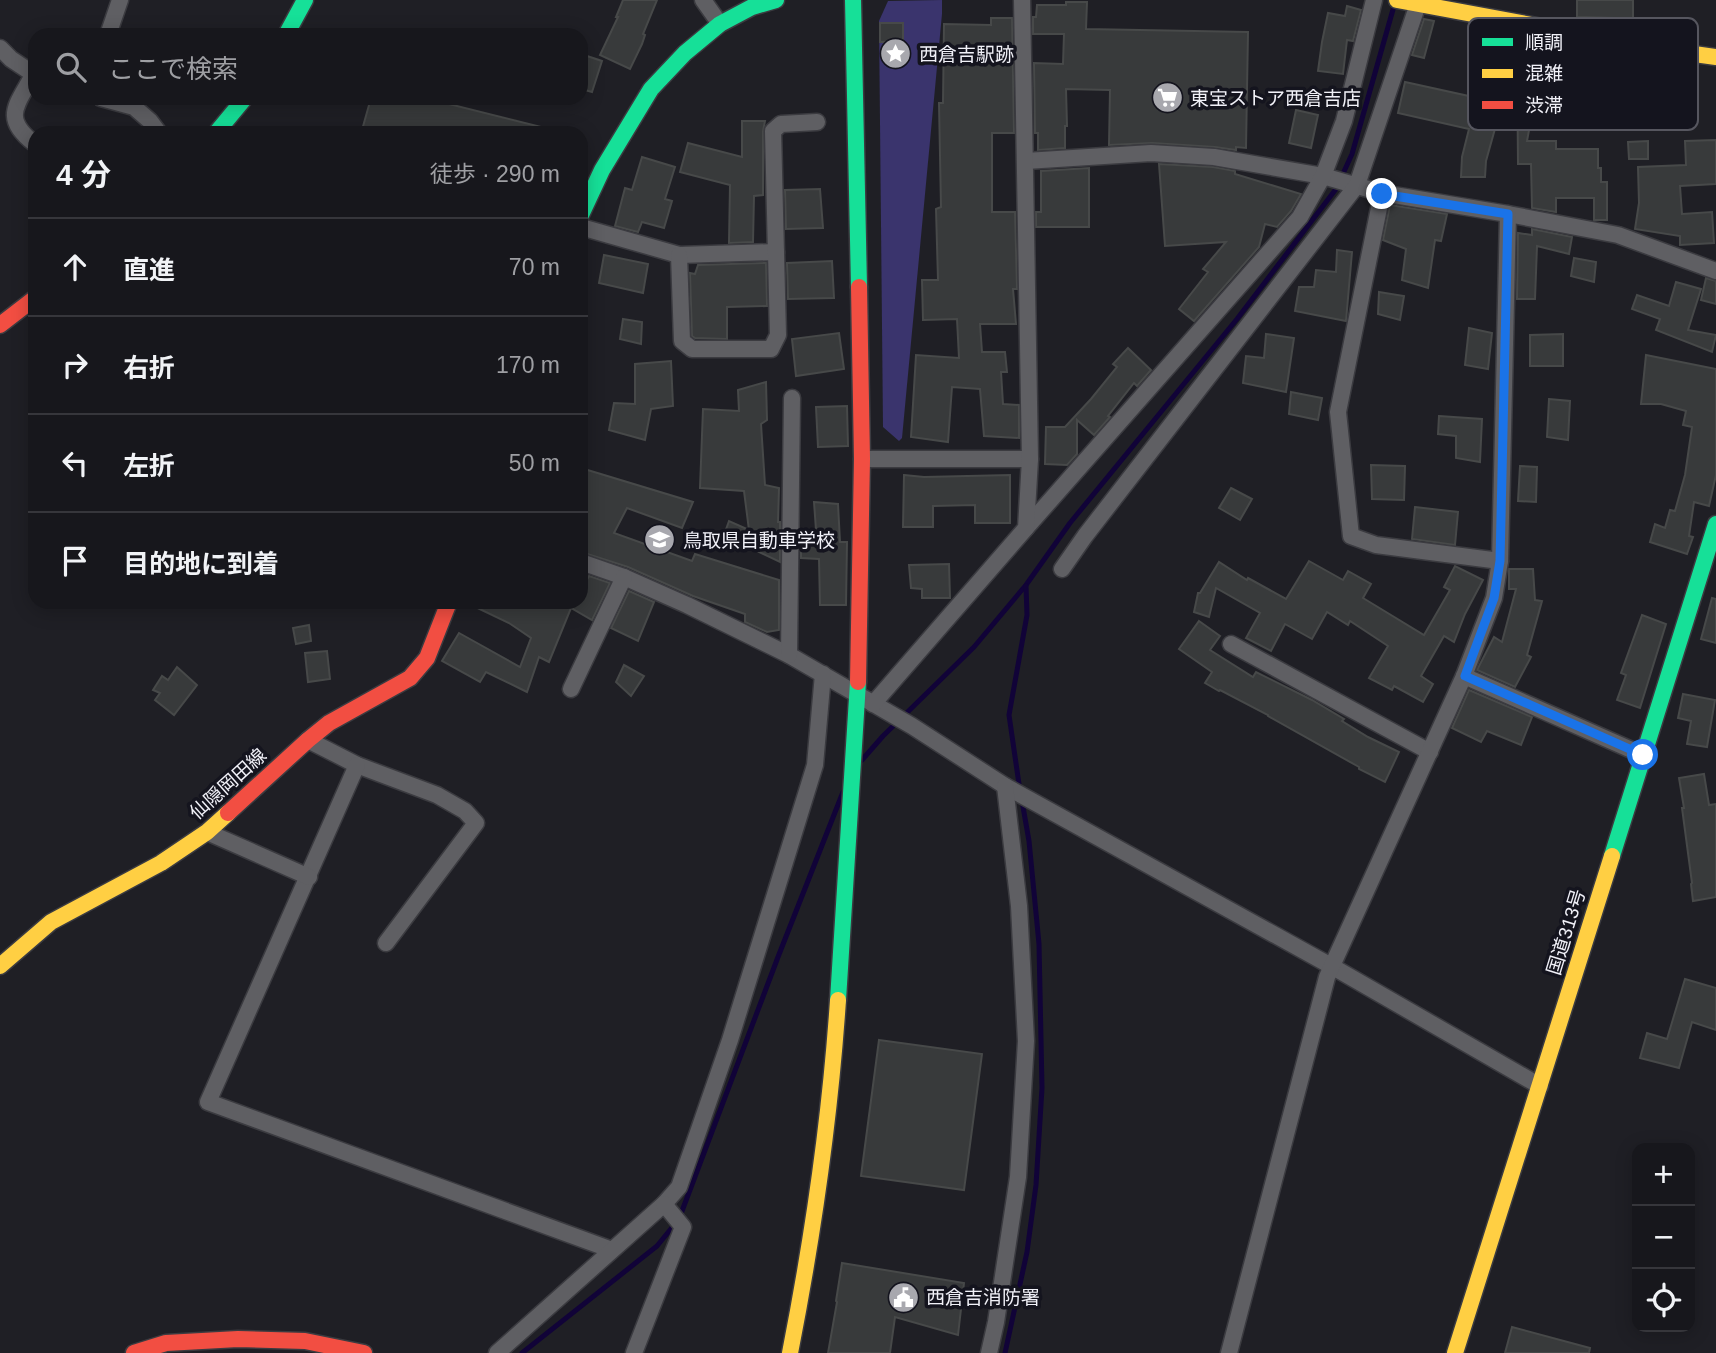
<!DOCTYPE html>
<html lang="ja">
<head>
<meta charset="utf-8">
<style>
	body { margin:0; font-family:Helvetica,"Noto Sans JP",sans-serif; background:#202025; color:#f1f3f6 }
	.controls { position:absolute; right:21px; bottom:21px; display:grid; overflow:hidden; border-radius:14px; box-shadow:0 4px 18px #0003 }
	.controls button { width:63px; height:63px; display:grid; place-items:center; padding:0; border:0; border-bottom:2px solid #36363b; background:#17171c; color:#f1f3f6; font:35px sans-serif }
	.stop { position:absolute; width:21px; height:21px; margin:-16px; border:5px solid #1a73e8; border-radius:50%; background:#fff }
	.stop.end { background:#1a73e8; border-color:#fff; box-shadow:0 2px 7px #0008 }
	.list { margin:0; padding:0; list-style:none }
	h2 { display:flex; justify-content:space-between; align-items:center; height:91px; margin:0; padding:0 28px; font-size:30px }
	h2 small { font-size:23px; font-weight:400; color:#9e9fa3 }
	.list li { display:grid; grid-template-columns:46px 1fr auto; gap:21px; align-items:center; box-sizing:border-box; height:98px; padding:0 28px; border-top:2px solid #36363b }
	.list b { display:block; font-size:26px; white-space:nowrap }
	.list em { font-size:23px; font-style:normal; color:#9e9fa3 }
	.icon { flex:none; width:38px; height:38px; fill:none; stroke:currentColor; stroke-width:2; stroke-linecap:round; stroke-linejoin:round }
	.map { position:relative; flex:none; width:1716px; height:1353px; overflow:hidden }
	.search { position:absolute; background:#17171c; box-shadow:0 4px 18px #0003; left:28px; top:28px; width:560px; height:77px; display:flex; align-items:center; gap:18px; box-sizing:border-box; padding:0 24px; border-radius:21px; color:#9e9fa3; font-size:26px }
	.panel { position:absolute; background:#17171c; box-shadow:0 4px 18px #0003; left:28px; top:126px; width:560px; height:483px; border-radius:21px }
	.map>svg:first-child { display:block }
</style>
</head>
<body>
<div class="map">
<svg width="1716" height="1353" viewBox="0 0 1716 1353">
	<rect width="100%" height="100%" fill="#1f1f25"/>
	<!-- green -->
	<polygon fill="#3a346d" points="942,0 942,14 902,438 899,441 883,427 879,21 888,1"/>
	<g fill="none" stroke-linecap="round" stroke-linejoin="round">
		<!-- stream -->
		<g stroke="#110338" stroke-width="5">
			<polyline points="862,760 883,736 974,647 1026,585 1070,523 1237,319 1336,189 1352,154 1394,6"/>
			<polyline points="1020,791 1009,715 1027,615 1026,586"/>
			<polyline points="522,1353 657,1246 679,1219 778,957 843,792"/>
			<polyline points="1005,1353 1027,1252 1036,1185 1042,1088 1039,944 1029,841 1022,801"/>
		</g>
	</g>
	<!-- building -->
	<g fill="#383a3b" stroke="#474949" stroke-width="2">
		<polygon points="623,0 657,0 643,34 645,35 642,44 630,69 600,55 618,17 616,17"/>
		<polygon points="1577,0 1633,0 1633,24 1614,24 1614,18 1577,17"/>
		<polygon points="1066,2 1087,2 1086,29 1248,32 1246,148 1236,147 1236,150 1215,147 1152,143 1109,145 1110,90 1066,89 1067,126 1065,126 1065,148 1038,150 1038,133 1035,133 1034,63 1063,64 1064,34 1033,34 1033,17 1036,17 1037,5 1066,5"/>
		<polygon points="1347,6 1361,10 1353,41 1347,40 1343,74 1318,71 1322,42 1328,13 1345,16"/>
		<polygon points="991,18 1012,18 1014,133 992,133 992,212 1015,212 1017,289 1013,289 1016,324 980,324 982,352 1005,352 1007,372 1001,372 1003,404 1019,405 1019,438 984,436 980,389 952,387 948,442 911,437 916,355 959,358 957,319 923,320 922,280 938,280 936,209 941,207 939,103 943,103 944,24 991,25"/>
		<polygon points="1424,19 1434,21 1424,58 1412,55"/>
		<rect x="880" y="23" width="23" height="19"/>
		<polygon points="1491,37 1511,41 1510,43 1540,47 1536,75 1575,82 1575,62 1594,62 1593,85 1602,85 1601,115 1534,103 1527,141 1556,141 1556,149 1598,149 1598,168 1601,168 1601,182 1607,182 1607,220 1594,220 1594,198 1556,198 1556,212 1532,208 1531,164 1518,164 1517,50 1486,161 1485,177 1461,177 1462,157 1469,129 1398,113 1405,82 1478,98"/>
		<polygon points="581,54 602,61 592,92 581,89"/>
		<polygon points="371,98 425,98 545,128 544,133 373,133 362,130"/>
		<polygon points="1296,110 1318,115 1311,148 1289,143"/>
		<polygon points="742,121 765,121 763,131 763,195 754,196 753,242 729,243 730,185 680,172 688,143 742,157"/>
		<polygon points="1716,140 1716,184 1680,186 1682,214 1712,212 1714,243 1680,245 1680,236 1635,229 1639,203 1638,167 1686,165 1685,141"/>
		<polygon points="1648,141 1648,159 1629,159 1628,142"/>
		<polygon points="642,157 675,167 665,199 672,201 664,228 642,222 638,232 615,226 625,188 632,190"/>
		<polygon points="1159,164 1213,167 1235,171 1235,174 1301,194 1291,211 1277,227 1265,224 1259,247 1194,321 1179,309 1208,272 1203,269 1226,242 1165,246"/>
		<polygon points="1089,168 1089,227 1036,227 1036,212 1041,212 1041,171"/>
		<polygon points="820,189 823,228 786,229 785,190"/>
		<polygon points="1390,205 1447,214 1441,241 1435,240 1428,288 1402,280 1406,249 1383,240"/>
		<polygon points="1532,229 1572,237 1569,254 1537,246 1535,299 1517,299 1518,233 1532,235"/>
		<polygon points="1337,250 1352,252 1346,321 1295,311 1299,287 1314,287 1316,270 1336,272"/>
		<polygon points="604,255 648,264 643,293 599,283"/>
		<polygon points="1574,258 1596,262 1594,282 1571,276"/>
		<polygon points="832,261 834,298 788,299 787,263"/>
		<polygon points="766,263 767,306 727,307 727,339 695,338 692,336 690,273 695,274 698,265"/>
		<polygon points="1706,278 1716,281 1716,304 1701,300"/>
		<polygon points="1676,282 1701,289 1688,330 1716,335 1712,352 1656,330 1660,319 1632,309 1637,295 1669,306"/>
		<polygon points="1379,292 1404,296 1400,320 1378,314"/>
		<polygon points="623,319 642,322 641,344 620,339"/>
		<polygon points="1469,328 1492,333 1488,369 1465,365"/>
		<polygon points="839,333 844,369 796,376 792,339"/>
		<polygon points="1266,334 1294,338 1286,392 1243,383 1246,356 1264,358"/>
		<polygon points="1563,334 1563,366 1530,366 1530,335"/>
		<polygon points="1128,348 1151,370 1137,386 1134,383 1108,416 1110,417 1094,435 1077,420 1077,454 1067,465 1045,464 1046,427 1065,427 1091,399 1117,367 1113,364"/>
		<polygon points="1646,355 1716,369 1716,475 1709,506 1694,502 1689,536 1693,537 1687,554 1650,542 1655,524 1665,528 1670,510 1675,511 1685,475 1692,427 1683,425 1686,411 1661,404 1641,404"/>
		<polygon points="671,361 673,406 651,409 645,440 609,430 614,403 635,404 635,364"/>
		<polygon points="766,382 767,420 761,424 765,485 779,488 778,522 780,522 780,562 724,535 729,521 749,530 744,491 700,488 703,409 739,411 738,390"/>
		<polygon points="1291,392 1322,398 1318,420 1289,414"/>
		<polygon points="1549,399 1570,401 1568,440 1547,437"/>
		<polygon points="847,406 848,446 818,447 816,407"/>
		<polygon points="1439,416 1482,419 1480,462 1456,458 1456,436 1438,434"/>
		<polygon points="1371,465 1405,466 1404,500 1372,499"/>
		<polygon points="1520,466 1537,467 1536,502 1518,501"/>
		<polygon points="581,468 693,502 682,528 627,508 614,533 692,561 695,554 779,580 779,630 767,632 745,622 745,614 693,596 628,567 581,552"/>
		<polygon points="904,475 924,477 1010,475 1010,523 975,523 975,505 933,506 933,527 903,527"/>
		<polygon points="1231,488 1252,499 1240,520 1219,508"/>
		<polygon points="814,502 838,504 840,542 847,542 846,605 820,605 819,559 801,558 801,544 817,544"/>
		<polygon points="1415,507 1458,512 1455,545 1412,539"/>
		<polygon points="1309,561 1343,580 1348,571 1371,584 1363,598 1424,635 1450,590 1444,587 1455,566 1483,580 1465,614 1454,642 1444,636 1421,676 1433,684 1423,702 1394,686 1392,690 1369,678 1388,646 1350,621 1348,625 1327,612 1312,639 1285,624 1271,651 1246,638 1260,613 1216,588 1209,617 1194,612 1198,593 1200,593 1219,562 1247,580 1248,578 1286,599"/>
		<polygon points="949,564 950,598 922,598 922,589 911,588 909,565"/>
		<polygon points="1509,569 1533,569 1535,600 1542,601 1527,655 1531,657 1515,687 1477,670 1494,637 1502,642 1516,589 1509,589"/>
		<polygon points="589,576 610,583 592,620 571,608 549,662 539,657 527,692 486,672 480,682 442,661 459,633 520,667 531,638 509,623 465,602 581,602 581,590"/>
		<polygon points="629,591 654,602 638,641 611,628"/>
		<polygon points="1712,598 1716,599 1716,643 1701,639"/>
		<polygon points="1642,615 1666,624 1640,708 1617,700 1626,675 1621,673"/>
		<polygon points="1199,621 1220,636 1210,650 1253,677 1256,672 1312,700 1344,719 1342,721 1368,737 1399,752 1385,782 1359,769 1359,767 1268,716 1268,715 1220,690 1219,691 1205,683 1212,672 1179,649"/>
		<polygon points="309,625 311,641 296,644 293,628"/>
		<polygon points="327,651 330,679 308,682 305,653"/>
		<polygon points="624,665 644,676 631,696 616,682"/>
		<polygon points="177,667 197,685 174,715 155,700 160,693 153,690 162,676 168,680"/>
		<polygon points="1469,690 1532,717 1521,745 1487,731 1481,742 1452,728"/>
		<polygon points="1683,694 1715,700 1707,747 1687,744 1691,721 1678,718"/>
		<polygon points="1704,774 1709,805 1716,804 1716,897 1693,901 1691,884 1692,883 1682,808 1684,808 1679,778"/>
		<polygon points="1685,979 1716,988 1716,1030 1692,1022 1679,1068 1640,1058 1647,1033 1667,1039"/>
		<polygon points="879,1040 982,1054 964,1190 861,1176"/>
		<polygon points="842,1263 964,1283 958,1335 895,1317 890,1353 828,1353 837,1302 836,1301"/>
		<polygon points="1512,1327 1590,1348 1589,1353 1505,1353"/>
	</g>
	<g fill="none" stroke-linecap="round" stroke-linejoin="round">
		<defs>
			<g id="street">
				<polyline points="703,0 720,24"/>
				<polyline points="108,35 120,0"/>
				<polyline points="0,48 11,59 35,75"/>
				<path d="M 33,75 C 17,105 1,118 35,144"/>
				<polyline points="101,98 134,107 150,121 159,133"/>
				<polyline points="1026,161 1151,153 1214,157 1323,176 1382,193 1508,214 1618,235 1716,271"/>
				<polyline points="581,227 679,255 776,252"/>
				<polyline points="679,255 682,341 692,349 771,349 778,335 773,131 781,124 817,122"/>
				<polyline points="862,459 1030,459"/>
				<polyline points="1026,528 1300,217 1323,176 1344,121 1374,0"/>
				<polyline points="1500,561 1508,214"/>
				<polyline points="581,562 624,577 687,605 789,655 912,726 1005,786 1333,967 1540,1086"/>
				<polyline points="1062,569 1085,536 1357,185 1418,4"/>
				<polyline points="1231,644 1430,752"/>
				<polyline points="789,655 792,398"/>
				<polyline points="1464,676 1643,755"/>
				<polyline points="571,689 624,577"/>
				<polyline points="873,704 1026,528 1030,459 1022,0"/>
				<polyline points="308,740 357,765 437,795 465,811 476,823 386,943"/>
				<polyline points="357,765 208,1102 612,1250"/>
				<polyline points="207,832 309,877"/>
				<polyline points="497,1353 664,1204 679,1187 730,1040 815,765 823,674"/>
				<polyline points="634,1353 683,1227 664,1204"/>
				<polyline points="989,1353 996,1322 1018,1177 1026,1041 1019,906 1005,786"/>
				<polyline points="1229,1353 1327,977 1464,676 1494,598 1500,561 1376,545 1351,536 1338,412 1382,193"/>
			</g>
			<g id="fast">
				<polyline points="853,0 859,287"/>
				<polyline points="286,35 305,0"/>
				<polyline points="216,133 245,98"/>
				<polyline points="581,215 602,170 651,89 685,53 720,24 752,7 776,0"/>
				<polyline points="1612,856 1716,524"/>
				<polyline points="838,1000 858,682"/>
			</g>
			<g id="slow">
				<polyline points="1397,0 1666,50 1716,57"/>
				<polyline points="0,966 51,922 161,863 207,832 228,813"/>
				<path d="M 790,1353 C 813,1236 830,1119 838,1000"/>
				<polyline points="1455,1353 1612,856"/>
			</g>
			<g id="jam">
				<polyline points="0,325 35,298"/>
				<polyline points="858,682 862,459 859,287"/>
				<polyline points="228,813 308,740 329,723 410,678 427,658 449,602"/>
				<polyline points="134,1353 166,1343 238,1339 305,1341 364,1353"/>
			</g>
		</defs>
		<!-- street casing -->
		<use href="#street" stroke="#3b3b40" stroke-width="19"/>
		<!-- fast casing -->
		<use href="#fast" stroke="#3b3b40" stroke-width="19"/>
		<!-- slow casing -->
		<use href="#slow" stroke="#3b3b40" stroke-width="19"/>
		<!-- jam casing -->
		<use href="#jam" stroke="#3b3b40" stroke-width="19"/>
		<!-- street -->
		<use href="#street" stroke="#5f5f63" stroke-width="16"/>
		<!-- fast -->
		<use href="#fast" stroke="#16e098" stroke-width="16"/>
		<!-- slow -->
		<use href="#slow" stroke="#ffcf43" stroke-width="16"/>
		<!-- jam -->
		<use href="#jam" stroke="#f24e42" stroke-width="16"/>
	</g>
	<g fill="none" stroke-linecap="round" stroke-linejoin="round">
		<!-- route -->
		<polyline stroke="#1a73e8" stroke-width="9" points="1382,194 1508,214 1500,561 1494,598 1465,676 1643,755"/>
	</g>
	<!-- icons -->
	<defs>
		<symbol id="sight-disc" viewBox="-11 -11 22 22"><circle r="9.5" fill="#a8a8ae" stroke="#14141e"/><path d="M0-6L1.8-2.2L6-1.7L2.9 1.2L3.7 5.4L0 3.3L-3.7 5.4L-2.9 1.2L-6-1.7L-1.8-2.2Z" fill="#fff"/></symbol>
		<symbol id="supermarket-disc" viewBox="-11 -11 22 22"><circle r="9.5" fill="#a8a8ae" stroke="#14141e"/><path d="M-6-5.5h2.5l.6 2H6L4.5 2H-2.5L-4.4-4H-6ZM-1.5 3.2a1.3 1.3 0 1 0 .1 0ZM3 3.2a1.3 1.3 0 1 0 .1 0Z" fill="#fff"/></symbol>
		<symbol id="school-disc" viewBox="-11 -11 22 22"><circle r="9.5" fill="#a8a8ae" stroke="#14141e"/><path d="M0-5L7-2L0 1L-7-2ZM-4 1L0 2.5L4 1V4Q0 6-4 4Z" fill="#fff"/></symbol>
		<symbol id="civic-disc" viewBox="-11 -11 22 22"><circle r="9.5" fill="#a8a8ae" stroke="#14141e"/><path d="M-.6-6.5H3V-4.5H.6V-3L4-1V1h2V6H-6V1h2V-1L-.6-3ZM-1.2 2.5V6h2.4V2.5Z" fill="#fff"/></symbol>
	</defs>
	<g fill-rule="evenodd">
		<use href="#sight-disc" x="878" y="36" width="35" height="35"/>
		<use href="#supermarket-disc" x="1150" y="80" width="35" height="35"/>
		<use href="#school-disc" x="642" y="522" width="35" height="35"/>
		<use href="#civic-disc" x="886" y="1280" width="35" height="35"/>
	</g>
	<g text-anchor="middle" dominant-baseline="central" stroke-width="7" stroke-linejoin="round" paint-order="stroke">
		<!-- poi labels -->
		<g font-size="19" fill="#f1f1f8" stroke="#14141e" text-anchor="start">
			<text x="919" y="54">西倉吉駅跡</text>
			<text x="1190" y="98">東宝ストア西倉吉店</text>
			<text x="683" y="540">鳥取県自動車学校</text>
			<text x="926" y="1297">西倉吉消防署</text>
		</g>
		<!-- street labels -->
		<g font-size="19" fill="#f1f1f8" stroke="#14141e">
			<text transform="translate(228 784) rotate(-42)">仙隠岡田線</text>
			<text transform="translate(1566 932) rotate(-73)">国道313号</text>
		</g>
	</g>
	<!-- legend -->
	<rect x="1468" y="18" width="230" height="112" rx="10" fill="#14141e" stroke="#56565f" stroke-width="2"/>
	<rect x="1482" y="38" width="31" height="8" fill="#16e098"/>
	<rect x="1482" y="69" width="31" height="9" fill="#ffcf43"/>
	<rect x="1482" y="101" width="31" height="8" fill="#f24e42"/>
	<g font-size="19" fill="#f1f1f8">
		<text x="1525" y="49">順調</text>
		<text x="1525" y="80">混雑</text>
		<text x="1525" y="112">渋滞</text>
	</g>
</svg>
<div class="controls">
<button>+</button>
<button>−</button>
<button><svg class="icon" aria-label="locate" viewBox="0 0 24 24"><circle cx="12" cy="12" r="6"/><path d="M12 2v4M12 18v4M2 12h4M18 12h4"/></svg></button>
</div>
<div class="stop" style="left:1643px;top:755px"></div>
<div class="stop end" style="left:1382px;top:194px"></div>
<div class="search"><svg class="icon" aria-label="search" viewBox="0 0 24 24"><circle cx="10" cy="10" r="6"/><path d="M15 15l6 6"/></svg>ここで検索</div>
<section class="panel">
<h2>4 分<small>徒歩 · 290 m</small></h2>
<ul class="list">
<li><svg class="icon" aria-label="ahead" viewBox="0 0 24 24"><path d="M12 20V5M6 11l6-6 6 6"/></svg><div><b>直進</b></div><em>70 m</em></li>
<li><svg class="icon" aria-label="right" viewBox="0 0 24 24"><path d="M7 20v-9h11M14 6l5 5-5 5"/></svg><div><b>右折</b></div><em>170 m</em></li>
<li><svg class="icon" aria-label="left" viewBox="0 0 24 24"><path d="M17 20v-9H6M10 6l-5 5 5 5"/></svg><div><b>左折</b></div><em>50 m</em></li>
<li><svg class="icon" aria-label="arrive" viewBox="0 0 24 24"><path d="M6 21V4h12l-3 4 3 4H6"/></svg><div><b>目的地に到着</b></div></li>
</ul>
</section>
</div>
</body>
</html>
